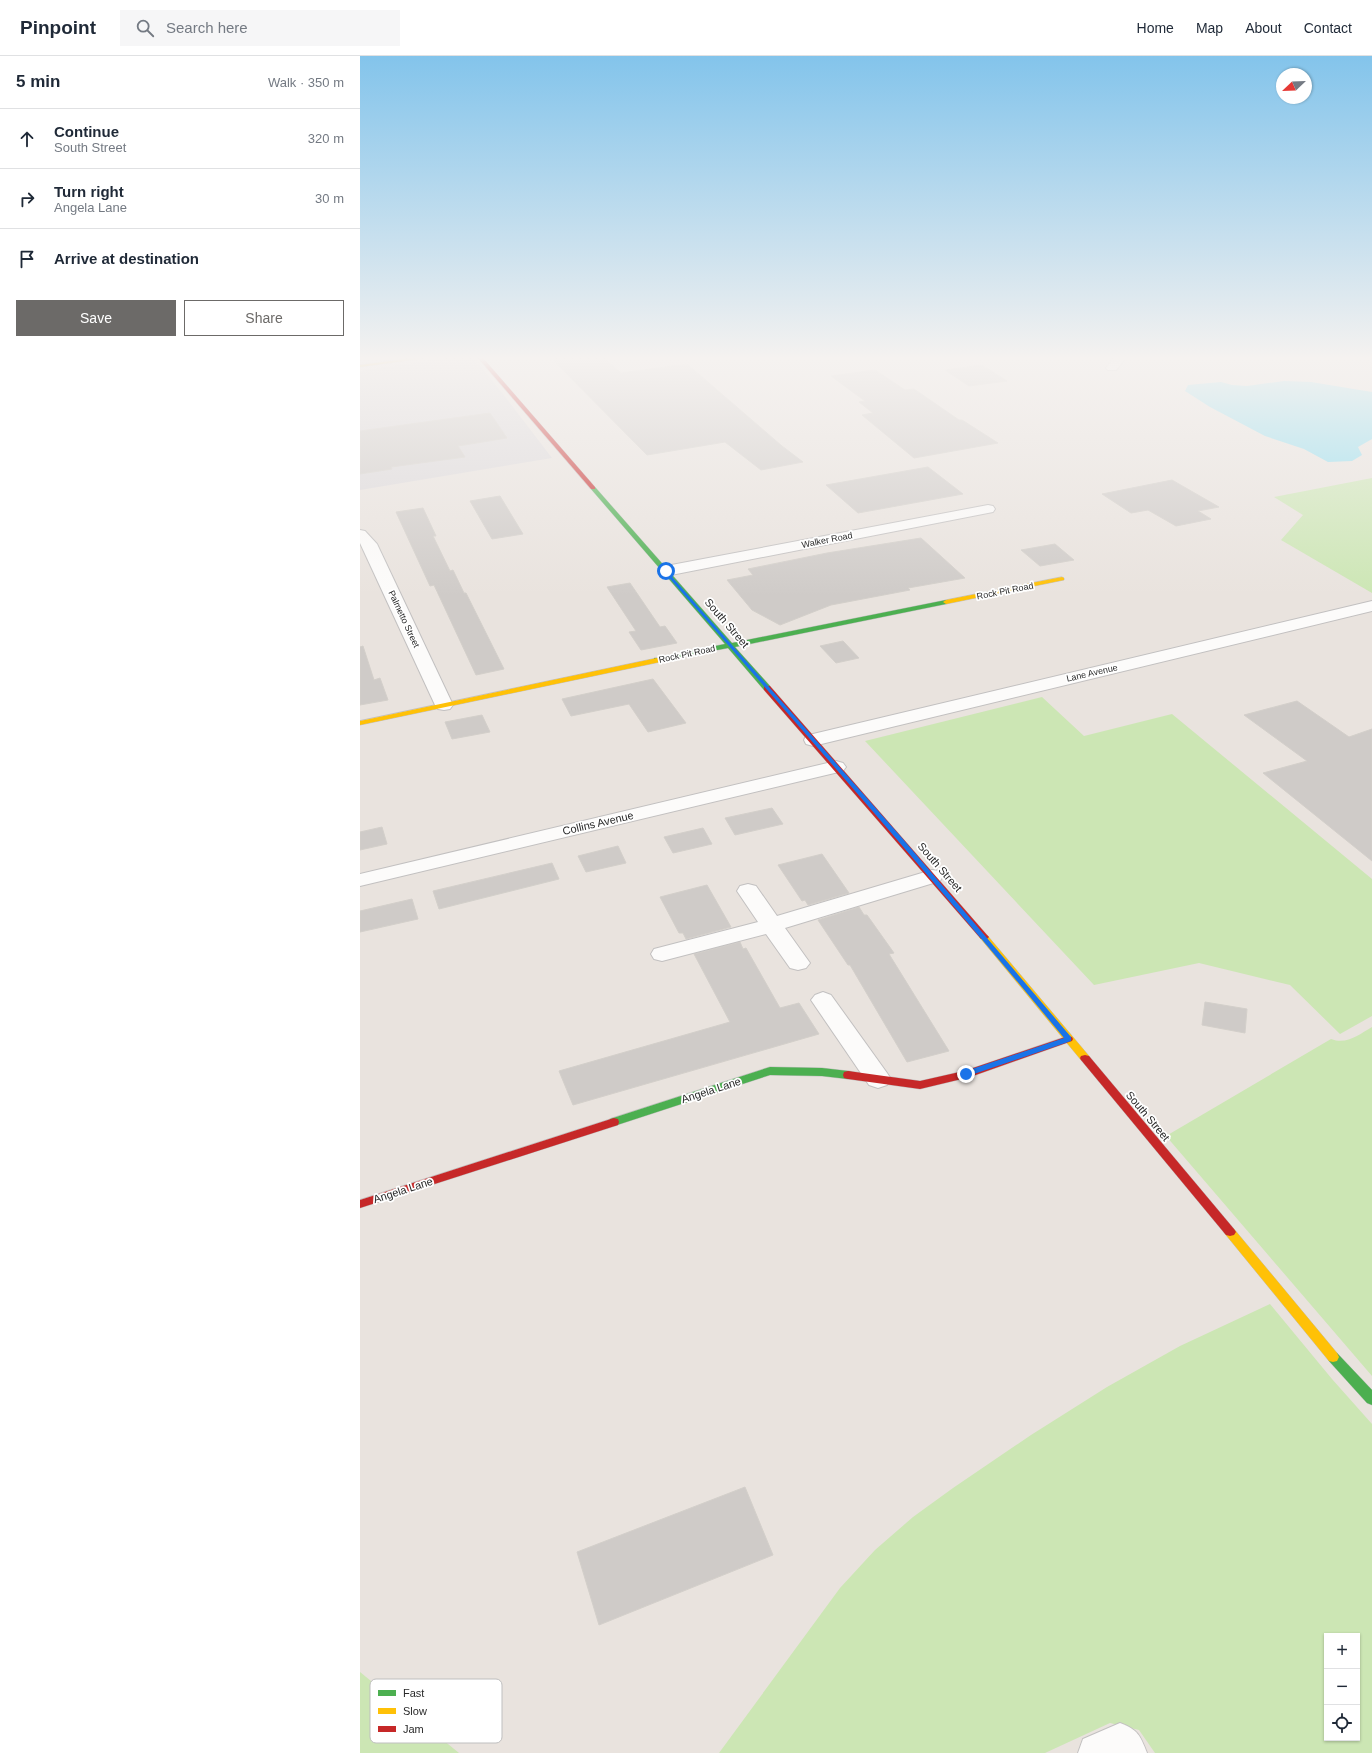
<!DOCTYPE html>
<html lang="en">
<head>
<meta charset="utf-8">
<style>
	body { margin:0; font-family:Helvetica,sans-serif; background:#f6f6f7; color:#1f2937 }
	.controls { position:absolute; right:12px; bottom:12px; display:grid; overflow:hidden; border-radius:0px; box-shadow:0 1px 3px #0004 }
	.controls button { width:36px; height:36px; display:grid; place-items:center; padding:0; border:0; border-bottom:1px solid #e0e1e3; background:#fff; color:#1f2937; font:20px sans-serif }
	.compass { position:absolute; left:916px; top:12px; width:36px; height:36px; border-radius:50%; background:#fff; box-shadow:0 1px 3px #0004; rotate:247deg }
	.stop { position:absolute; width:12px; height:12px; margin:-9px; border:3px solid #1a73e8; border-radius:50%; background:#fff }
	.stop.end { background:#1a73e8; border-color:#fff; box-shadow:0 1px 4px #0008 }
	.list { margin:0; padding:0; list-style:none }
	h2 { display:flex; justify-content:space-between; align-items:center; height:52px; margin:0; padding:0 16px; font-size:17px }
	h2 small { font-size:13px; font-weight:400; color:#747a83 }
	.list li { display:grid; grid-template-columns:26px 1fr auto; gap:12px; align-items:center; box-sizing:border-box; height:60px; padding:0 16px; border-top:1px solid #e0e1e3 }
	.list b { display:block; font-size:15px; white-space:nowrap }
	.list p { margin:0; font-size:13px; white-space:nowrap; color:#747a83 }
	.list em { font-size:13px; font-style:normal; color:#747a83 }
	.actions { display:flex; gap:8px; padding:12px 16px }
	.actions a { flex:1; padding:9px 0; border:1px solid #6c6a68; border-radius:0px; text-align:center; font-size:14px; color:#6c6a68 }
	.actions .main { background:#6c6a68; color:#fff }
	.icon { flex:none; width:22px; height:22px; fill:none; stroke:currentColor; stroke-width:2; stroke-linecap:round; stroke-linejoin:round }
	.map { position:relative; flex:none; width:1012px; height:1697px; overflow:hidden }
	header { display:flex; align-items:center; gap:24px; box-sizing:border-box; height:56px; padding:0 20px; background:#fff; border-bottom:1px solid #e0e1e3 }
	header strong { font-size:19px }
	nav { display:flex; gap:22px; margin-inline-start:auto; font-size:14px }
	.search { width:280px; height:36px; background:#f6f6f7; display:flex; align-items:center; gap:10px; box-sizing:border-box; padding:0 14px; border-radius:0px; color:#747a83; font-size:15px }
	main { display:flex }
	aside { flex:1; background:#fff }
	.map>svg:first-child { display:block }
</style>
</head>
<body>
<header>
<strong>Pinpoint</strong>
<div class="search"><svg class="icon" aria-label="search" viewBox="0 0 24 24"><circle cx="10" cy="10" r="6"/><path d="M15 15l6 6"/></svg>Search here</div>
<nav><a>Home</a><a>Map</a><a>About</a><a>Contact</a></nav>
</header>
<main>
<aside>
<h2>5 min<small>Walk · 350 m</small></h2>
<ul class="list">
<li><svg class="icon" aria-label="ahead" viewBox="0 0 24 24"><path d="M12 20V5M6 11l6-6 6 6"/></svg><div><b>Continue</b><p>South Street</p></div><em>320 m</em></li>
<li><svg class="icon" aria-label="right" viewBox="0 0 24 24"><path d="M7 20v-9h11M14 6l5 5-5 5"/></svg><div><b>Turn right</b><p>Angela Lane</p></div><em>30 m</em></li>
<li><svg class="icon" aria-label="arrive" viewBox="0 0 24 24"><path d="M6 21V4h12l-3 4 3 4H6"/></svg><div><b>Arrive at destination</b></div></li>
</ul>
<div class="actions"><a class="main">Save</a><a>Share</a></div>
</aside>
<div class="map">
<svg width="1012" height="1697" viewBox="0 0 1012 1697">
	<rect width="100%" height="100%" fill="#e9e3de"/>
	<!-- industrial -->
	<polygon fill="#dbd8da" points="87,302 113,302 143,338 192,402 0,434 0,315"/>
	<!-- green -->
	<g fill="#cce6b4" fill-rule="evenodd">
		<polygon points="1012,422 1012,537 921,484 943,459 914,441"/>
		<polygon points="682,641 724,680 812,658 1012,823 1012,960 980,978 930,929 839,907 734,929 505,685"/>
		<path d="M 1012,971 L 1012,1320 L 806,1080 L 971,983 C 987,989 998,979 1012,971 Z"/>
		<path d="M 910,1248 L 972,1323 L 1012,1368 L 1012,1697 L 795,1697 L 779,1674 L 750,1667 L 685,1697 L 359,1697 L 480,1532 L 515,1494 L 553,1461 L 593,1432 L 671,1379 L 747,1331 L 820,1290 ZM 967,1580 L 997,1580 L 997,1682 L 967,1682 Z"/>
		<polygon points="0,1616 99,1697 0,1697"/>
	</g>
	<!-- water -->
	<polygon fill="#8cddf0" points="924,325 951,326 1012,336 1012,383 998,391 1002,399 992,405 968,406 944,393 905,380 850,351 825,335 828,329 861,326 872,329 887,330"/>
	<!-- building -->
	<g fill="#cfcbc8" stroke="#d3cfca">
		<polygon points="191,302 244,302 261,317 327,308 422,390 443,406 401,414 365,386 287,399"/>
		<polygon points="622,309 647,325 609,330 585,314"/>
		<polygon points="515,314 545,334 554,333 599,364 602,364 638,387 554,402 502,359 513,357 499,346 505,345 471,320"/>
		<polygon points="130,357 147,382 98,390 105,401 31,411 32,413 0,418 0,375"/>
		<polygon points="568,411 603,438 498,457 466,429"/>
		<polygon points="812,424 859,451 838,455 851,463 816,470 788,454 771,457 742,438"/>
		<polygon points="140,440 163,478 132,483 110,445"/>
		<polygon points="63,452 76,480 73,480 90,515 93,514 104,537 106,537 144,613 116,619 74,529 70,530 36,456"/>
		<polygon points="561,482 605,522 548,532 550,534 471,549 420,569 392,554 367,524 393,519 388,513 467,497"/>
		<polygon points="695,488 714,504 680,510 661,494"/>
		<polygon points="270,527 300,571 305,570 317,587 281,594 269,576 276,575 247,531"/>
		<polygon points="483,585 499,602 476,607 460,590"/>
		<polygon points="3,590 14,624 20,622 28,644 0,649 0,591"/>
		<polygon points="293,623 326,667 288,676 269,648 211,660 202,643"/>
		<polygon points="937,645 989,681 1012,673 1012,805 903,717 947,705 884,659"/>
		<polygon points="122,659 130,676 92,683 85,666"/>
		<polygon points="412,752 423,768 375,779 365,762"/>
		<polygon points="22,771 27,788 0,794 0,776"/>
		<polygon points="343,772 352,788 313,797 304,781"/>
		<polygon points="258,790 266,807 226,816 218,800"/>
		<polygon points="462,798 489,837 448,849 445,844 442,845 418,809"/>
		<polygon points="192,807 199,823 79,853 73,835"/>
		<polygon points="347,829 371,871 326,883 323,877 319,877 300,841"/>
		<polygon points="52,843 58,863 0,876 0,855"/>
		<polygon points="499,851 504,859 507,859 534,897 529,898 589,995 547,1006 490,909 488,909 458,864"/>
		<polygon points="380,886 383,893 386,892 420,952 439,947 459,978 213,1049 199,1015 370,966 334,898"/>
		<polygon points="845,946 887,953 885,977 842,969"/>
		<polygon points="385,1431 413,1499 239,1569 217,1496"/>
	</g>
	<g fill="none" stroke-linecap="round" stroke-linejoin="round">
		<defs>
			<g id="street">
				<polygon points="754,302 766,302 756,314 748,314 746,312"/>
				<polygon points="628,449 633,450 635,453 633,456 306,520 300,518 298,515 300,512 306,510"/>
				<polygon points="0,474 5,475 17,488 93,649 90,653 84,654 78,653 75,649 0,487"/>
				<polygon points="1012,545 1012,555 453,690 446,688 444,684 446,680 453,678"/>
				<polygon points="476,705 483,707 486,711 483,715 0,830 0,818"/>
				<polygon points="572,814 580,815 583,820 580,825 425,872 450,907 446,912 438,914 430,912 406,878 302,905 294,903 291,898 294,893 398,866 377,835 380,830 388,828 396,830 417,860"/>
				<polygon points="463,936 471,939 527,1017 531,1023 527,1029 518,1032 509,1029 451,944 455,939"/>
				<path d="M 760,1667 C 778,1674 780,1679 787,1697 L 718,1697 L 723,1683 Z"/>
			</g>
			<g id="fast">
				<polygon points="231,431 235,431 372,587 586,544 589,546 586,548 375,591 410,630 410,634 404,634 368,592 294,606 294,602 297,602 365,588 231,433"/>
				<polygon points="410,1011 462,1012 488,1015 492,1016 493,1019 492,1022 488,1023 462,1020 410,1019 254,1070 250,1069 249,1066 250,1063"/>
				<polygon points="973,1296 977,1297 1012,1334 1012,1349 1007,1347 969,1305 967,1301 969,1297"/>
			</g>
			<g id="slow">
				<polygon points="52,302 66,302 0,311 0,309"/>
				<polygon points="702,521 704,522 704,524 586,548 583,546 586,544"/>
				<polygon points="297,602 300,602 300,606 0,669 0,665"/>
				<polygon points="624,878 627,879 729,1000 730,1002 729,1004 721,1004 621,883 619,881 621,879"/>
				<polygon points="870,1172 874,1173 977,1297 979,1301 977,1305 973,1306 969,1305 866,1179 864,1176 866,1173"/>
			</g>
			<g id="jam">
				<polygon points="118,302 123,302 235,431 235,433 231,433"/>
				<polygon points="404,630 410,630 627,879 629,881 627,883 621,883 404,634"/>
				<polygon points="708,980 712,981 713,983 712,985 610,1021 560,1033 488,1023 484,1022 483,1019 484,1016 488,1015 560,1025 604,1015"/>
				<polygon points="725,999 729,1000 874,1173 876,1176 874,1179 870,1180 866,1179 721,1004 720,1002 721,1000"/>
				<polygon points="254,1062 258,1063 259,1066 258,1069 0,1152 0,1144"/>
			</g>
		</defs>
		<!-- street casing -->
		<use href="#street" stroke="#c2c0c0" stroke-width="2"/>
		<!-- fast casing -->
		<use href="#fast" stroke="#c2c0c0" stroke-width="1"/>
		<!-- slow casing -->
		<use href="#slow" stroke="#c2c0c0" stroke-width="1"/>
		<!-- jam casing -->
		<use href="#jam" stroke="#c2c0c0" stroke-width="1"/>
		<!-- street -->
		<use href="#street" fill="#fcfbfa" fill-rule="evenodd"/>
		<!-- fast -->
		<use href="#fast" fill="#4caf50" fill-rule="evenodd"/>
		<!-- slow -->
		<use href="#slow" fill="#ffc107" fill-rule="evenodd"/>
		<!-- jam -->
		<use href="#jam" fill="#c62828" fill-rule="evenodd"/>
	</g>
	<!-- sky -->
	<linearGradient id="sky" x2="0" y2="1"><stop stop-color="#83c4eb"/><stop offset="0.56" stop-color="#f5f2f0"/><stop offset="1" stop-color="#f5f2f0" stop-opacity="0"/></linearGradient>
	<rect width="1012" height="540" fill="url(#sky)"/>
	<!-- route -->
	<path fill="#1a73e8" d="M 306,514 L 542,782 L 711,981 L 711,985 L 608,1020 L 603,1020 L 603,1016 L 704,982 C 574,824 439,670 304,516 Z"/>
	<g text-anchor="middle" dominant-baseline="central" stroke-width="3.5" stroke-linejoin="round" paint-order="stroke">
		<!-- far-street labels -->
		<g font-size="9" fill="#292929" stroke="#fff">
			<text transform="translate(467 484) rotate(-11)">Walker Road</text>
			<text transform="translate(645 535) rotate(-11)">Rock Pit Road</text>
			<text transform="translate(44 563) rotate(65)">Palmetto Street</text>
			<text transform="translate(327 598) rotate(-12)">Rock Pit Road</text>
			<text transform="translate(732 617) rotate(-13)">Lane Avenue</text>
		</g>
		<!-- street labels -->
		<g font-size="11" fill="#292929" stroke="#fff">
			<text transform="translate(367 567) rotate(49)">South Street</text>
			<text transform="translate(238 767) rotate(-13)">Collins Avenue</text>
			<text transform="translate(580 811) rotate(49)">South Street</text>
			<text transform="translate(351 1034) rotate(-18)">Angela Lane</text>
			<text transform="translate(788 1060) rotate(50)">South Street</text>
			<text transform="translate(43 1134) rotate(-18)">Angela Lane</text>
		</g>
	</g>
	<!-- legend -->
	<rect x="10" y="1623" width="132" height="64" rx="6" fill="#fff" stroke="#bfbfbf" stroke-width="1"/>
	<rect x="18" y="1634" width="18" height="6" fill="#4caf50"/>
	<rect x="18" y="1652" width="18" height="6" fill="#ffc107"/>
	<rect x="18" y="1670" width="18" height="6" fill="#c62828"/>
	<g font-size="11" fill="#292929">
		<text x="43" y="1641">Fast</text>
		<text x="43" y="1659">Slow</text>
		<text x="43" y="1677">Jam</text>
	</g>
</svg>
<div class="controls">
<button>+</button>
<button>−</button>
<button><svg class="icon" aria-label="locate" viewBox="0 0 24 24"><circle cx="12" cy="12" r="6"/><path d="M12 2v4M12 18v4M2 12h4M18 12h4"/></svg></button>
</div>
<svg class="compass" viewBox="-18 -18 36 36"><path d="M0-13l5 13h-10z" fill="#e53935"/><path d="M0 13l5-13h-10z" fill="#747a83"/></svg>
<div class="stop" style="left:306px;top:515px"></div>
<div class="stop end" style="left:606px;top:1018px"></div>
</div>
</main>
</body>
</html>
